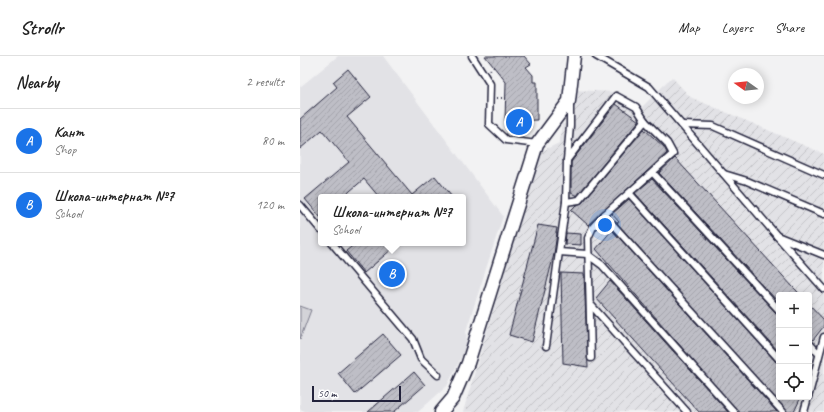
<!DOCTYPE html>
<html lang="en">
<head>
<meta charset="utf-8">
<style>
	body { margin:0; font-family:Caveat,sans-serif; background:#f2f2f2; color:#222 }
	.controls { position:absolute; right:12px; bottom:12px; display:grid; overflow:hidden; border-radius:4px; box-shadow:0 2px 10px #0003 }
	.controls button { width:36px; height:36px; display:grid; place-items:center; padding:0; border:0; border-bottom:1px solid #e0e0e0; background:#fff; color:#222; font:20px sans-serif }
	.compass { position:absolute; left:428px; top:12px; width:36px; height:36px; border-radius:50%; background:#fff; box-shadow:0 2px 10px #0003; rotate:285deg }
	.scale { position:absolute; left:12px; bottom:10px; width:89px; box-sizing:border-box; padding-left:4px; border:2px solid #22223b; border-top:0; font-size:11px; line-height:14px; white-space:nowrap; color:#22223b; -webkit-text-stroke:3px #fff; paint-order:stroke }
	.you { position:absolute; left:305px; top:169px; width:14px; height:14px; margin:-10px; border:3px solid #fff; border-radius:50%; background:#1a73e8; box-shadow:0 0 0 6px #1a73e833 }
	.badge { display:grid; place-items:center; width:26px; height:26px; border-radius:50%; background:#1a73e8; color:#fff; font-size:13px; font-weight:700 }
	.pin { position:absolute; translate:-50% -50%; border:2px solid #fff; box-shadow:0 1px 4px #0006 }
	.popup { position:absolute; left:18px; top:138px; width:148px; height:52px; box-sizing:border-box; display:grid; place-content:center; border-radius:4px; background:#fff; filter:drop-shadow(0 1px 3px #0005); font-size:13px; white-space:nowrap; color:#767676 }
	.popup b { font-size:15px; color:#222 }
	.popup::after { content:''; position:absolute; left:50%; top:100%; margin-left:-8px; border:8px solid transparent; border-top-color:#fff }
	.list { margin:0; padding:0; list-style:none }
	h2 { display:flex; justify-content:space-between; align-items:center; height:52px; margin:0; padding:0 16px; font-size:17px }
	h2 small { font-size:13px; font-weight:400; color:#767676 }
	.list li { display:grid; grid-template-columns:26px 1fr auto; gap:12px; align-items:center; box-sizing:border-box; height:64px; padding:0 16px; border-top:1px solid #e0e0e0 }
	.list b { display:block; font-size:15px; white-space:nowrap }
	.list p { margin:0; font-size:13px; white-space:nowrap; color:#767676 }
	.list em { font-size:13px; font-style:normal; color:#767676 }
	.icon { flex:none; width:22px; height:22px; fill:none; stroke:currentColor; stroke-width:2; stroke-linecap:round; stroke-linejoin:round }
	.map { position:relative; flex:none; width:524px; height:356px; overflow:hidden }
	header { display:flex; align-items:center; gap:24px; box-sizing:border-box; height:56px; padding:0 20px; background:#fff; border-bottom:1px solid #e0e0e0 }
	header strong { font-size:19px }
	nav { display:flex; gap:22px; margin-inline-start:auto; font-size:14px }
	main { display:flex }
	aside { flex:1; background:#fff }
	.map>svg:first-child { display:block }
</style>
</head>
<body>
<header>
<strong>Strollr</strong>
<nav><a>Map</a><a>Layers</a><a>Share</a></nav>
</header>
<main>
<aside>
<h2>Nearby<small>2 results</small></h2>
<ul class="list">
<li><span class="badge">A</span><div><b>Кант</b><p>Shop</p></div><em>80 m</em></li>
<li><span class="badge">B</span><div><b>Школа-интернат №7</b><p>School</p></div><em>120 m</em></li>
</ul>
</aside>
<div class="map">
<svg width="524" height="356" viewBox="0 0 524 356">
	<defs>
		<pattern id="industrial-furrows" width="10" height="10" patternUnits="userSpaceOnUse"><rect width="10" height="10" fill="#e2e2e6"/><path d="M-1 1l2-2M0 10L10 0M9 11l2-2" fill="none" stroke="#c2c2c6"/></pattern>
		<pattern id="building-hatch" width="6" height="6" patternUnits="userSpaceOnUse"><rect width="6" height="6" fill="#bebec6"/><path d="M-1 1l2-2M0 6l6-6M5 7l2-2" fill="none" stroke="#a3a3ab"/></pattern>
	</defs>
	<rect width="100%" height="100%" fill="#f2f2f3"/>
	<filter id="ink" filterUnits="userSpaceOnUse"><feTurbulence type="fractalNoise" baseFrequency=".025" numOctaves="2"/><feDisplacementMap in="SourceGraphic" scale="8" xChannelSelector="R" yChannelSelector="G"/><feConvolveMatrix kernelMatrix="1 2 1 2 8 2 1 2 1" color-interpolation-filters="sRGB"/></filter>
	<g filter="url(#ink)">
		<!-- built -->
		<path fill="#e2e2e6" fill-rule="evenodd" d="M 38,0 L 83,0 L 203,160 L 166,275 L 167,290 L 147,330 L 118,356 L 7,356 L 0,353 L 0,31 ZM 21,141 L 163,141 L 163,187 L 21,187 Z"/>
		<!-- industrial -->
		<path fill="url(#industrial-furrows)" fill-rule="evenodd" d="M 372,21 L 390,41 L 524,98 L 524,356 L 163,356 L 240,96 L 259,87 L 262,68 L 274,68 L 276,34 L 313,36 L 341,52 ZM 479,239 L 509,239 L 509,341 L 479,341 Z"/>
		<!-- pitch -->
		<polygon fill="#d3d3d8" stroke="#7a7a8a" points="0,250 11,254 0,283"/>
		<!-- building -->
		<g fill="url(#building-hatch)" stroke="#22223b">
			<polygon points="185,0 224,0 231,8 226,11 233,19 233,26 237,26 237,64 205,65 206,26"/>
			<polygon points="48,13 71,41 47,61 112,139 135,120 152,141 79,141 64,123 43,141 21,141 21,162 5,143 49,106 22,74 0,93 0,63 37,31 33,26"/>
			<polygon points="316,48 339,65 277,140 271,137 271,106"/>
			<polygon points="344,73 364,91 367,97 288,169 271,154 276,149 282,147"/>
			<polygon points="375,102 493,231 501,239 479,239 479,247 359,117"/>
			<polygon points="352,123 476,257 479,258 479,296 335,137"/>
			<polygon points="329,143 476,306 479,307 479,341 501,341 494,356 487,356 317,167 319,166 312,158"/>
			<polygon points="238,169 257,172 256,177 257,177 254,198 232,286 209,279"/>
			<polygon points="312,174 477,356 438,356 296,193"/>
			<polygon points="266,177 281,178 281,189 265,188"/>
			<polygon points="56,187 99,187 64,217 46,195"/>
			<polygon points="261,217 284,218 288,311 263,307"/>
			<polygon points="310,225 428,356 399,356 296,242"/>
			<polygon points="509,248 524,264 524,270 513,284 509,283"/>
			<polygon points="83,278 101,299 55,338 38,317"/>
			<polygon points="114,316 125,329 94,356 68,356"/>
		</g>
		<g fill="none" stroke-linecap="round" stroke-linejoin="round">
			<defs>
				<g id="service">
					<polyline points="172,0 190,28 189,68 206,84 237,88"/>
					<polyline points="296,0 349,31 477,180"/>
					<polyline points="270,46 270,70 267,104 266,146 259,196 287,198 302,209 434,356"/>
					<polyline points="382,69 413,70 524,119"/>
					<polyline points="267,104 316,40 336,51 345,65 367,87 373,98 304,159 293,171 288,182 291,302"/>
					<polyline points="353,117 479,254"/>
					<polyline points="424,118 447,125 524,158"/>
					<polyline points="330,138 479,303"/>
					<polyline points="266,146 279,144 345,65"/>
					<polyline points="0,149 21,174"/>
					<polyline points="304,159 483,356"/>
					<polyline points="32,187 113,283 121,303 138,319"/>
					<polyline points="524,199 477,180 524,233"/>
					<polyline points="291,249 387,356"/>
					<polyline points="509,287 519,298"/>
					<polyline points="246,290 259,196"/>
					<polyline points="509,338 524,281"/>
					<polyline points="504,356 508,341"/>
				</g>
				<polyline id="minor" points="141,356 153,342 168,307 237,88 269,45 274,0"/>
			</defs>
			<!-- service casing -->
			<use href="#service" stroke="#22223b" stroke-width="9"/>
			<!-- minor casing -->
			<use href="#minor" stroke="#22223b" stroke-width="15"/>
			<!-- path -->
			<g stroke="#22223b" stroke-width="2" stroke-dasharray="1 3" stroke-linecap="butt">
				<polyline points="190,14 196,9"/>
				<polyline points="197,42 208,42"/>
			</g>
			<!-- service -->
			<use href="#service" stroke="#fff" stroke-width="6"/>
			<!-- minor -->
			<use href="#minor" stroke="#fff" stroke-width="12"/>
		</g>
	</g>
</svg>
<div class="controls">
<button>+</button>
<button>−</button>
<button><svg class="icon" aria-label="locate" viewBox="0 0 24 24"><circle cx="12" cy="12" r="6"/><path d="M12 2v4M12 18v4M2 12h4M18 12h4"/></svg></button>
</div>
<svg class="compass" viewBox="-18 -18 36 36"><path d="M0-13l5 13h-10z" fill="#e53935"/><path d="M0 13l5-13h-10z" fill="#767676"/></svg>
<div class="scale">50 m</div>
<div class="you"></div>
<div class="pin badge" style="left:219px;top:66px">A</div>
<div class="pin badge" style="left:92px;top:218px">B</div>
<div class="popup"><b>Школа-интернат №7</b>School</div>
</div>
</main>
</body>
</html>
